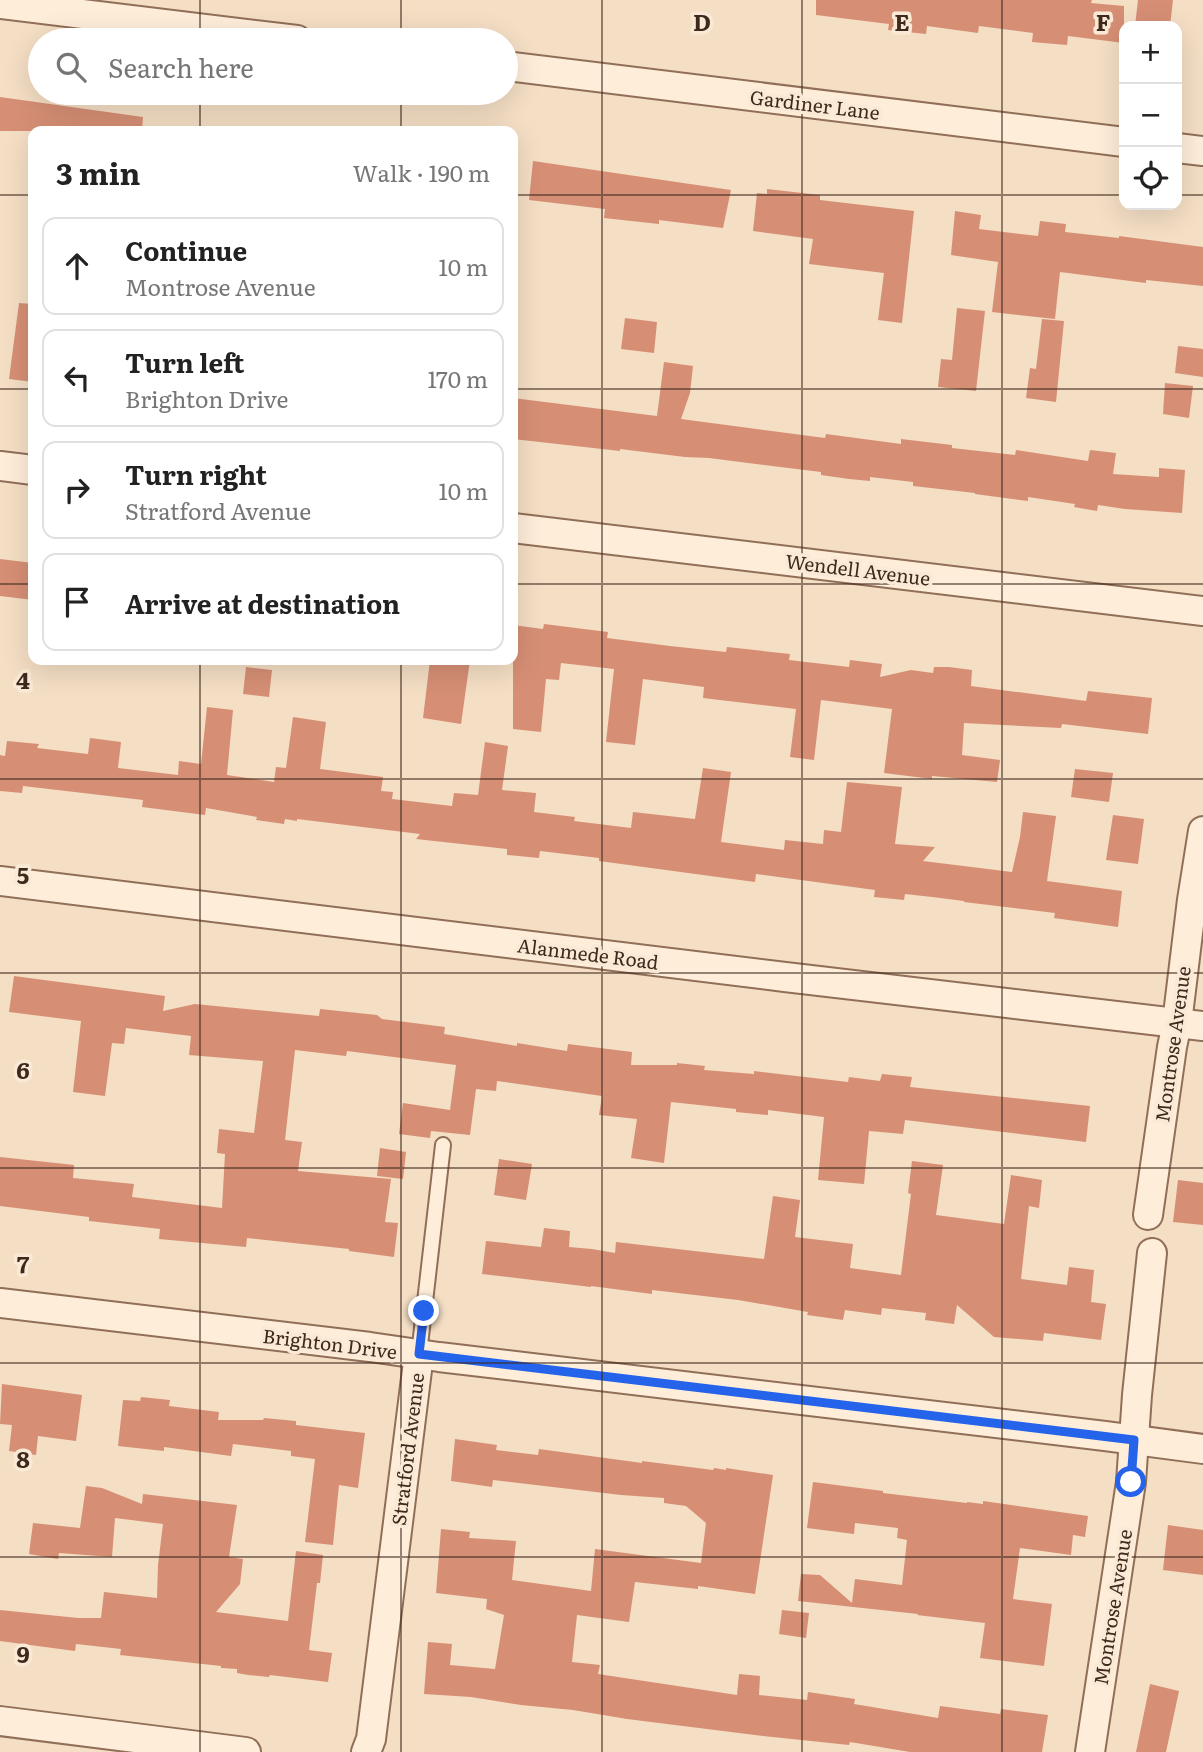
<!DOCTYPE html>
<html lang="en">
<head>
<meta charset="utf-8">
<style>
	body { margin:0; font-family:Literata,serif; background:#f2f2f2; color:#222 }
	.controls { position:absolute; right:21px; top:21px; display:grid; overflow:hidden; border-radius:14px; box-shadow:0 7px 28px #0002 }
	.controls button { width:63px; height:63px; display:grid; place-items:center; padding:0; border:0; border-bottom:2px solid #e0e0e0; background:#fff; color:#222; font:35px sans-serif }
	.stop { position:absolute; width:21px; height:21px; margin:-16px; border:5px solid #2563eb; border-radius:50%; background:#fff }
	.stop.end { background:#2563eb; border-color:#fff; box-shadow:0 2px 7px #0008 }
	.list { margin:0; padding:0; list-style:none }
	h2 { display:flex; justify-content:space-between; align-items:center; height:91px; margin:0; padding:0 28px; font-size:30px }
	h2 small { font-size:23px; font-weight:400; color:#767676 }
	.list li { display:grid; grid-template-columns:46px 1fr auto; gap:21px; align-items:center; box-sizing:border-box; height:98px; margin:0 14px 14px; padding:0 14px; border:2px solid #e0e0e0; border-radius:14px }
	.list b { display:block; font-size:26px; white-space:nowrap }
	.list p { margin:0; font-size:23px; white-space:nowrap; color:#767676 }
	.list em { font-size:23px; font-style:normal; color:#767676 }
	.icon { flex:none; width:38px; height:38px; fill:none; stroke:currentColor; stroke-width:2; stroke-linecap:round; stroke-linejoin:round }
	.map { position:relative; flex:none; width:1203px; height:1752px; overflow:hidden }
	.search { position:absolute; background:#fff; box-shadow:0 7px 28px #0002; left:28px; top:28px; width:490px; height:77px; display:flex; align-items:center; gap:18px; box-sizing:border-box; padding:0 24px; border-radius:38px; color:#767676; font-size:26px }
	.panel { position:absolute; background:#fff; box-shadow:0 7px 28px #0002; left:28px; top:126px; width:490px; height:539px; border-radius:14px }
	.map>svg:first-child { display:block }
</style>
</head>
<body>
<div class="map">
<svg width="1203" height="1752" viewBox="0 0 1203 1752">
	<rect width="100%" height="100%" fill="#f4dec4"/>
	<!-- building -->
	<g fill="#d68f75">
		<polygon points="816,0 1092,0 1091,3 1124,6 1124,43 1068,36 1067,45 1032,42 1033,33 979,26 978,33 927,26 926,34 888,30 889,24 816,15"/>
		<polygon points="1138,0 1173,0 1170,26 1135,26"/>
		<polygon points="0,97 143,117 142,131 0,131"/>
		<polygon points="533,161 731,190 723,228 659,220 659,224 604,218 605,209 529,200"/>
		<polygon points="767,189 820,195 820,200 914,211 902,323 878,320 884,273 809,264 813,239 753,231 757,193 767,194"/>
		<polygon points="955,211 981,215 979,229 1038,236 1040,221 1066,224 1065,232 1119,238 1119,236 1203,247 1203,286 1146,280 1146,283 1060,272 1055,319 992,312 998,262 951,255"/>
		<polygon points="19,303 33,304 33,382 9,379"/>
		<polygon points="957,308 985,311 976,391 938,387 941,359 952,360"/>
		<polygon points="625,318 657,322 654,353 621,349"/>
		<polygon points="1042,319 1064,321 1056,402 1026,398 1030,368 1036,369"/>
		<polygon points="1178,346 1203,349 1203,377 1175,373"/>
		<polygon points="664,362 693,366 690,393 681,419 825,438 826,434 901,444 901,439 952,445 952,448 1015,455 1016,450 1088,461 1090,450 1116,453 1113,474 1159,477 1159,468 1185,470 1182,513 1125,509 1098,505 1097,511 1074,507 1075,504 1028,497 1028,501 975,494 975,493 913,486 913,482 870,477 870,481 849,479 821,475 821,472 709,458 685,457 620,449 620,451 513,439 513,398 657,416"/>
		<polygon points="1165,383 1193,386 1189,418 1163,414"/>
		<polygon points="0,559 33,563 33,600 0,596"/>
		<polygon points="544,624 608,632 607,638 670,646 726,652 727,647 790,654 789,660 849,667 850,660 882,664 880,677 911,670 933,673 934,667 949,667 972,670 971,686 1086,701 1088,691 1152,698 1148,734 1062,724 1061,728 964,723 962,755 1000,760 997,782 932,776 932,779 884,773 892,709 821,700 814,760 790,757 796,709 703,698 704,687 643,679 635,745 606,742 614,669 561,663 559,680 546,679 541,732 513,729 513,625 543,629"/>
		<polygon points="430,660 470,660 461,724 423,718"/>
		<polygon points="246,667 272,670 269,697 243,694"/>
		<polygon points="207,707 233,710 227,775 274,782 276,767 286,768 293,717 326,722 320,769 383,777 381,791 393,792 392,799 452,806 454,793 478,795 485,742 508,746 502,790 536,793 534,812 575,817 574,821 631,828 633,812 695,819 703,768 731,772 721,842 784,850 785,840 823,844 824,830 841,832 847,782 902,787 895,844 935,847 923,861 1012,872 1020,837 1023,812 1056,816 1047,881 1122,891 1118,927 1054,918 1055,913 964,902 964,901 932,897 905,894 904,900 874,897 875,890 756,874 755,882 599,861 599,858 540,851 539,858 507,855 507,849 416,839 420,834 297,819 297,821 285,819 284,824 256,820 257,817 206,808 205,815 142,807 143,800 23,786 22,793 0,791 0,755 5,756 7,741 39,744 37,748 88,754 90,738 121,742 118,768 178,775 179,761 201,764"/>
		<polygon points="1075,769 1113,773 1109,802 1071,797"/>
		<polygon points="1113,815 1144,819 1138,864 1106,860"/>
		<polygon points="14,976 165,996 163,1011 195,1004 319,1016 320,1009 377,1015 382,1019 445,1027 444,1034 517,1046 517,1043 567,1051 568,1044 632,1052 631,1065 677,1065 677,1063 705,1066 704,1070 754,1074 754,1071 848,1082 849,1077 880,1081 882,1074 912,1077 910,1087 1090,1106 1086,1142 905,1120 903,1134 869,1131 864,1184 818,1180 824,1117 768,1110 768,1115 736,1112 736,1109 671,1102 664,1163 631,1158 637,1119 599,1115 602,1096 497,1081 496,1091 476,1089 470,1135 431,1131 430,1138 399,1134 403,1103 450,1110 456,1065 347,1051 346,1056 295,1050 285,1140 302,1142 298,1171 391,1179 385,1222 398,1223 394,1257 349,1251 349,1249 247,1238 246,1247 159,1239 160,1229 89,1221 89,1217 0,1206 0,1157 74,1165 73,1178 134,1184 132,1197 222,1208 225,1154 217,1153 219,1129 254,1133 263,1061 189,1055 191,1036 126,1028 124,1044 112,1043 105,1096 73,1092 81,1021 9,1012"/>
		<polygon points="380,1148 406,1152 403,1179 377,1176"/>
		<polygon points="499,1159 532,1164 526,1200 494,1195"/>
		<polygon points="912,1161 943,1165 936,1215 1004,1224 1011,1175 1042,1180 1039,1208 1029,1206 1021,1279 1067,1285 1069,1267 1094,1270 1091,1302 1106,1304 1101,1340 1044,1333 1043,1341 994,1337 957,1305 954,1324 925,1320 926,1313 882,1308 881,1315 845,1310 843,1320 807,1315 808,1312 738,1300 652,1290 652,1294 591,1286 591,1287 482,1274 486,1241 541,1247 544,1228 570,1231 569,1247 592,1249 615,1253 616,1242 764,1259 773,1196 800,1200 795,1237 853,1244 850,1268 901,1275 911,1194 908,1193"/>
		<polygon points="1178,1180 1203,1183 1203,1225 1173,1222"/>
		<polygon points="2,1384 82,1395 76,1441 38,1436 36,1455 9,1451 12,1425 0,1424"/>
		<polygon points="141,1397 170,1400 169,1406 219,1412 218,1420 263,1420 264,1418 296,1421 296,1425 365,1433 358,1488 339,1485 333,1545 305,1542 315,1459 291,1456 291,1451 233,1444 231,1456 164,1447 164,1451 118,1446 123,1400 140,1401"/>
		<polygon points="455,1439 497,1445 496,1450 538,1455 539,1449 642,1463 642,1461 713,1470 714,1468 726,1470 726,1468 773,1475 755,1594 698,1586 698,1589 635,1582 629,1622 577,1615 572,1662 600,1665 598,1674 737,1695 739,1674 760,1676 759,1695 807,1700 808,1692 855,1699 854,1704 938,1718 940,1706 1000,1714 1001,1709 1048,1715 1042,1752 910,1752 850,1742 849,1745 763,1736 627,1719 573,1710 521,1705 471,1697 424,1694 428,1642 452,1644 450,1665 495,1669 504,1615 486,1609 487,1599 436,1593 441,1529 470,1532 469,1538 516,1541 512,1580 591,1591 595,1549 701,1563 706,1523 686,1506 664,1503 664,1498 621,1495 493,1480 492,1487 451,1481"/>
		<polygon points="813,1482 883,1491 883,1493 967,1503 967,1502 983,1504 983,1501 1088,1516 1085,1537 1073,1535 1071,1555 1020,1548 1013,1599 1052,1604 1044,1666 980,1658 985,1623 917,1615 918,1614 798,1601 801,1574 820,1575 852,1603 855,1579 902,1585 907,1540 897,1538 898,1528 855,1523 854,1534 807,1528"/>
		<polygon points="86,1486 102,1488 142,1504 143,1494 237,1505 229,1557 243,1559 240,1584 216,1612 288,1621 296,1551 323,1555 320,1583 317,1583 309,1650 332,1653 328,1682 270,1675 269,1677 248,1675 237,1673 237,1669 221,1668 221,1666 120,1655 121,1649 76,1644 75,1651 0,1641 0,1610 78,1618 101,1618 104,1592 157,1598 158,1565 163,1524 115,1518 112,1557 59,1553 58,1559 29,1554 33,1523 80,1528"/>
		<polygon points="1168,1525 1203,1530 1203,1575 1163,1570"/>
		<polygon points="782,1610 809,1613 806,1638 779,1634"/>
		<polygon points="1150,1684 1179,1691 1166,1752 1136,1752"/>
	</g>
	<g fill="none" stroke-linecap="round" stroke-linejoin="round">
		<defs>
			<polyline id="service" points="419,1354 443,1145"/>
			<g id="minor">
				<polyline points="0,4 297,40"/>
				<polyline points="506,66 1124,142"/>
				<polyline points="1177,148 1203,151"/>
				<polyline points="0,466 33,470"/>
				<polyline points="513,528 1203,611"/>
				<polyline points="0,881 785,977 1203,1026"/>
				<polyline points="1148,1215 1172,1047 1177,1023 1192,900 1203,831"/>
				<polyline points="0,1303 370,1347 439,1357 1105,1436 1203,1449"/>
				<polyline points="0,1721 246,1752"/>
				<polyline points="366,1752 371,1739 419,1354"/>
				<polyline points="1090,1752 1131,1482 1137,1395 1152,1253"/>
			</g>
		</defs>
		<!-- service casing -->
		<use href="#service" stroke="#916e57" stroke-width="18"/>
		<!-- minor casing -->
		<use href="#minor" stroke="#916e57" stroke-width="32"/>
		<!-- service -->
		<use href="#service" stroke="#fdedd9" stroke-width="14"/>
		<!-- minor -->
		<use href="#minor" stroke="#fdedd9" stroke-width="28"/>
	</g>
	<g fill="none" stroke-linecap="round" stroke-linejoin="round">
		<!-- route -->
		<polyline stroke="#2563eb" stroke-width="9" points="424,1311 419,1354 1134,1440 1131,1482"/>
	</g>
	<!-- grid -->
	<path fill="none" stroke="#3f291d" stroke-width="2" stroke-opacity="0.55" d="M 200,0 L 200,40M 401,0 L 401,40M 602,0 L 602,1752M 802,0 L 802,1752M 1002,0 L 1002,1752M 200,93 L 200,131M 401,93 L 401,131M 0,195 L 33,195M 513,195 L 1124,195M 1177,195 L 1203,195M 0,389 L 33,389M 513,389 L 1203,389M 0,584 L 33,584M 513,584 L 1203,584M 200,660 L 200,1752M 401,660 L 401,1752M 0,779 L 1203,779M 0,973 L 1203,973M 0,1168 L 1203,1168M 0,1363 L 1203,1363M 0,1557 L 1203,1557"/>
	<g text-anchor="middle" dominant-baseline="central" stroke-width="7" stroke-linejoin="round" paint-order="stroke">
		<!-- street labels -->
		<g font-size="19" fill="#3f291d" stroke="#faead5">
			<text transform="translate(815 104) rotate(7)">Gardiner Lane</text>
			<text transform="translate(858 569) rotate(7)">Wendell Avenue</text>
			<text transform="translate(588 953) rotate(7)">Alanmede Road</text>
			<text transform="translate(1172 1044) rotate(-82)">Montrose Avenue</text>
			<text transform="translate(330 1343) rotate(7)">Brighton Drive</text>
			<text transform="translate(407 1449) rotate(-83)">Stratford Avenue</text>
			<text transform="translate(1112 1607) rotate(-81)">Montrose Avenue</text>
		</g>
	</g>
	<g font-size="23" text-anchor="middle" font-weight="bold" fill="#3f291d" stroke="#faead5" stroke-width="7" stroke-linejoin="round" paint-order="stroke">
		<text x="702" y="31">D</text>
		<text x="902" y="31">E</text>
		<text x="1103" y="31">F</text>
		<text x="23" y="689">4</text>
		<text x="23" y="884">5</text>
		<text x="23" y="1079">6</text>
		<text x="23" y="1273">7</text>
		<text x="23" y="1468">8</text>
		<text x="23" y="1663">9</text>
	</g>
</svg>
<div class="controls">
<button>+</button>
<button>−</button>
<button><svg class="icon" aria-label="locate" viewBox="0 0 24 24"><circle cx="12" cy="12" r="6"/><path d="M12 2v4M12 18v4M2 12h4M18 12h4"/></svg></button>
</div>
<div class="stop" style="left:1131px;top:1482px"></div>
<div class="stop end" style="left:424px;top:1311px"></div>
<div class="search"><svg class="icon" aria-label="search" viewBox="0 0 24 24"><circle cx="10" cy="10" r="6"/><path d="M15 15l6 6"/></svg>Search here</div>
<section class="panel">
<h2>3 min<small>Walk · 190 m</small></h2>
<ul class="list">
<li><svg class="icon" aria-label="ahead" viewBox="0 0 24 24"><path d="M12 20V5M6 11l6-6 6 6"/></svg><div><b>Continue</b><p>Montrose Avenue</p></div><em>10 m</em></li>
<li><svg class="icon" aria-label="left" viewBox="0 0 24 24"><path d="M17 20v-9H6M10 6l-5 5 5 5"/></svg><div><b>Turn left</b><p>Brighton Drive</p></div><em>170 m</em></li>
<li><svg class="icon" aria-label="right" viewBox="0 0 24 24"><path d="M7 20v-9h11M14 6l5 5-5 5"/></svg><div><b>Turn right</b><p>Stratford Avenue</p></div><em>10 m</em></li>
<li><svg class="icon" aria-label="arrive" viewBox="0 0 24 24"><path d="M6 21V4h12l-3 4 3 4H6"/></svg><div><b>Arrive at destination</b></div></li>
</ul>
</section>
</div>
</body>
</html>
